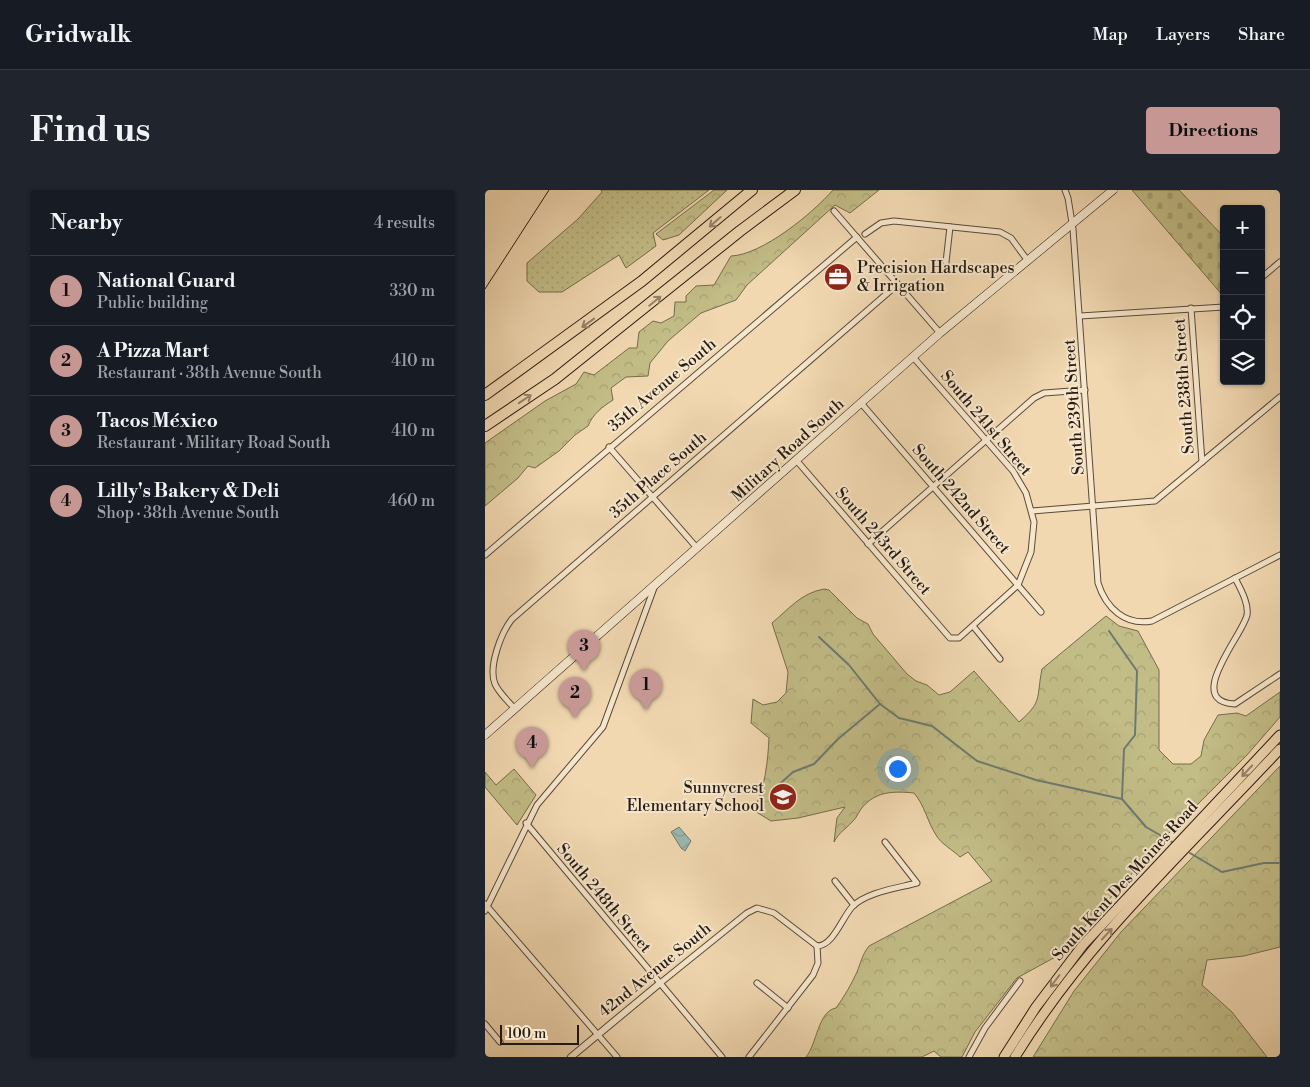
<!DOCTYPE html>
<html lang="en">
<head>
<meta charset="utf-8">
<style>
	body { margin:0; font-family:"Libre Bodoni",serif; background:#20242c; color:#f1f3f6 }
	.controls { position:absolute; right:15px; top:15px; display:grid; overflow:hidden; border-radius:5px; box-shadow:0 1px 4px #0004 }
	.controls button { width:45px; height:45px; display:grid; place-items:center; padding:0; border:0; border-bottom:1px solid #363941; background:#171b24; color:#f1f3f6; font:25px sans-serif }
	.scale { position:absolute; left:15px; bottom:12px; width:79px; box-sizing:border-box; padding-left:5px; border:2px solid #281b11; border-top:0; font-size:14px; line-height:18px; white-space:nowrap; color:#281b11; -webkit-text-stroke:4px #f6e6cc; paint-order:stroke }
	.you { position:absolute; left:412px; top:578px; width:18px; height:18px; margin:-12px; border:4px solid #fff; border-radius:50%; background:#1a73e8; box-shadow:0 0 0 8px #1a73e833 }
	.badge { display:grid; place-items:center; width:32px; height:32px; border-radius:50%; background:#c59692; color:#111; font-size:16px; font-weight:700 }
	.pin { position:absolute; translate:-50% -41px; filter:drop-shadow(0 1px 2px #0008) }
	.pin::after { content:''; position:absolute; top:26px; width:18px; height:15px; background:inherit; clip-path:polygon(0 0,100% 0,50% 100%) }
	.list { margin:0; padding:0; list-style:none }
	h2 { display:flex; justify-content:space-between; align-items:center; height:65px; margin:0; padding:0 20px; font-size:21px }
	h2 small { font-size:16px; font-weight:400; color:#9ea1a6 }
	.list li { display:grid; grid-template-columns:32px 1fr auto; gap:15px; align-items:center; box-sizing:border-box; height:70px; padding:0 20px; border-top:1px solid #363941 }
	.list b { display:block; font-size:19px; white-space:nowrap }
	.list p { margin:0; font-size:16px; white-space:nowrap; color:#9ea1a6 }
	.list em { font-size:16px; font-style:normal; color:#9ea1a6 }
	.icon { flex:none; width:28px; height:28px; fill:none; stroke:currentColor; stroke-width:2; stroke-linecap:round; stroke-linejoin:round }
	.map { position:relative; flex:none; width:795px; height:867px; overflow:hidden; border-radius:5px }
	header { display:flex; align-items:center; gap:30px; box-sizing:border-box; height:70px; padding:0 25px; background:#171b24; border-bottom:1px solid #363941 }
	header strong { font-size:24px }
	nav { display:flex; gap:28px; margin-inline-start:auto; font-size:18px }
	.intro { display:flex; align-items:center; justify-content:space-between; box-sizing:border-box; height:120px; padding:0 30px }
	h1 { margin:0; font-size:35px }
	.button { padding:12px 22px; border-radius:5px; background:#c59692; color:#111; font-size:18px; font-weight:700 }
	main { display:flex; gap:30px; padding:0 30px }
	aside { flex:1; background:#171b24; border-radius:5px; box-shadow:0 1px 4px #0004 }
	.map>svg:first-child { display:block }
</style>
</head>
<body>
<header>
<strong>Gridwalk</strong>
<nav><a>Map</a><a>Layers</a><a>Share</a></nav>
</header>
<div class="intro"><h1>Find us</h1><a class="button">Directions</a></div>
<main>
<aside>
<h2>Nearby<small>4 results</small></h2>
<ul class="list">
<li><span class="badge">1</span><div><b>National Guard</b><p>Public building</p></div><em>330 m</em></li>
<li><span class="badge">2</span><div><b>A Pizza Mart</b><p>Restaurant · 38th Avenue South</p></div><em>410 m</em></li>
<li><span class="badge">3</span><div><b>Tacos México</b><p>Restaurant · Military Road South</p></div><em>410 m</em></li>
<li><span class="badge">4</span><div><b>Lilly's Bakery &amp; Deli</b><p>Shop · 38th Avenue South</p></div><em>460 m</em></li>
</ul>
</aside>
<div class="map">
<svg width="795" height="867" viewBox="0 0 795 867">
	<defs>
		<pattern id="grass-dots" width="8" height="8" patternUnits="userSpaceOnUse" patternTransform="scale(1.25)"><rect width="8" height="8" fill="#c2bc86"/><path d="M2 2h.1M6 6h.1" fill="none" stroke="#a7a173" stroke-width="1.8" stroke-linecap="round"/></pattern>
		<pattern id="forest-crowns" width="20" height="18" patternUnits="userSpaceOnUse" patternTransform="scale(1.25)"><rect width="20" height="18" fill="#c2bc86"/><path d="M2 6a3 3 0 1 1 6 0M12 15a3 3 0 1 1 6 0" fill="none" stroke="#a7a173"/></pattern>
		<pattern id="cemetery-stones" width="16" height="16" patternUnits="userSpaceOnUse" patternTransform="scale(1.25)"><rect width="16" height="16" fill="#c2bc86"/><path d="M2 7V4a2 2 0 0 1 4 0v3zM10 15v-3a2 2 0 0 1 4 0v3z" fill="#a7a173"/></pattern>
		<pattern id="water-waves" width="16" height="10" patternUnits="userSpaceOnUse" patternTransform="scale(1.25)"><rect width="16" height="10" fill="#9bb9b2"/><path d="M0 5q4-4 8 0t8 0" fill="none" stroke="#869e98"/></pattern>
	</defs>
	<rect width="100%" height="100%" fill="#f1d8b1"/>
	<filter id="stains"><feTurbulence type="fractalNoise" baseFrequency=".004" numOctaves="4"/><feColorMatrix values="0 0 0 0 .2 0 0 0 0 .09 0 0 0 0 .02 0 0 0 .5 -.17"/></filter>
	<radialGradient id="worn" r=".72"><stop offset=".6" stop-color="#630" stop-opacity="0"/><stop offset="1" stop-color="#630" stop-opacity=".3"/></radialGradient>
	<!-- grass -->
	<polygon fill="url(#grass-dots)" stroke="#756c4c" points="116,0 224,0 168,43 171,56 141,78 134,65 77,102 54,102 42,91 42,73 93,29 117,2"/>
	<!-- forest -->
	<g fill="url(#forest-crowns)" stroke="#756c4c">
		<polygon points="229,0 242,0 194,45 178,50 171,44"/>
		<path d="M 348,0 L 394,0 L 365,23 L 350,15 L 262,95 L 251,110 L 216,123 L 183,151 L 165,173 L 163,186 L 141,187 L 126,198 L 128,210 C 117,217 108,224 103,236 L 90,245 L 74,261 L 50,278 L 43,276 L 33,288 L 0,316 L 0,253 L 60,211 L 91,194 L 99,182 L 109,185 L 144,158 L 152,158 L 154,142 L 168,131 L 176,133 L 189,126 L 190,112 L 201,112 L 201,106 L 211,96 L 229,95 L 246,66 C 277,65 328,23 348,0 Z"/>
		<path d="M 339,399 L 344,400 L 372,428 L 383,434 L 388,444 L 422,484 L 431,491 L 442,495 L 454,505 L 465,502 L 489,481 L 534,532 C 558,511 551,509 557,479 L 621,426 L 634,436 L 653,441 L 674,480 L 674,560 L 688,574 L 706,574 L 716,566 L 719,550 L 733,525 L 752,523 L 761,526 L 795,502 L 795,527 L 762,565 L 679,648 L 574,765 L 532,788 L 490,842 L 477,867 L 456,867 L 449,861 L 437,867 L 321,867 C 332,854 333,821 351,818 C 359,807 366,795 372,782 C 376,772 377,765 384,756 L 507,691 L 483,662 L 475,667 C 468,660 456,654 451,645 C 442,631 440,616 429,603 C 408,601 390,601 376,619 C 373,623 371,629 367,632 C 360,640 355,641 349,652 L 352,628 L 360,617 L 313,628 L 286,631 L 268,620 C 280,602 283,569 284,548 L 266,533 L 268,509 L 278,515 L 292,512 L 301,503 L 303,482 L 287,433 C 304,419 316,403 339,399 Z"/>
		<polygon points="795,576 795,757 759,766 722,770 717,795 747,822 782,867 548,867 589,801 636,742"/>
		<polygon points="29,579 51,605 32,635 0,597 0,582 11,595"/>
	</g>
	<!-- cemetery -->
	<polygon fill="url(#cemetery-stones)" stroke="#756c4c" points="647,0 694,0 739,47 739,107"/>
	<!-- water -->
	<polygon fill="url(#water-waves)" stroke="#6d7a72" points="194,637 206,651 200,661 196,658 186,642"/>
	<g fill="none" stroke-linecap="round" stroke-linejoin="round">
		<!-- stream -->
		<g stroke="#6d7a72" stroke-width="2">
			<polyline points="624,441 652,481 650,545 639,559 637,608"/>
			<polyline points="334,447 364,475 395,514 414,528 447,536 492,571 551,590 637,609 661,637 687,652"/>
			<polyline points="287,601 308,582 329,574 353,549 395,514"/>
			<polyline points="705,663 737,682 779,673 795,673"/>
		</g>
		<defs>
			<g id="minor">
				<path d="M 580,0 L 583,8 L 588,39 L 613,393 C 621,418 640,436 667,431 L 795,365"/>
				<polyline points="349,21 455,143"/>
				<polyline points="380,44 396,33 409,31 515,42 526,48 543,71"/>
				<polyline points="460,81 465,37"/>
				<polyline points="776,88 795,72"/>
				<polyline points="706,118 717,272"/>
				<polyline points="595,126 739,117"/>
				<polyline points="376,213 556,422"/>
				<polyline points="124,257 212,358"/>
				<polyline points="312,271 465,448 474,448 533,395 546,362 549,332 541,303 528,281 428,167"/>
				<polyline points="547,321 670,311 795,207"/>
				<polyline points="383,354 549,208 559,203 600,200"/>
				<polyline points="0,365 372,47"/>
				<path d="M 750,388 C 755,398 764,413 762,425 C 758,445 698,512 750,514 L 795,484"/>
				<polyline points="488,436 515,469"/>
				<path d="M 30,519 C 23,511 14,503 10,494 C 3,477 16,443 27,429 L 413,94"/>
				<polyline points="41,633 237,867"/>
				<polyline points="350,691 369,715"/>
				<polyline points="0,714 132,867"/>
				<polyline points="0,721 52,615 118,537 169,398"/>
				<path d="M 332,756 C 348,756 357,728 367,717 C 381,702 413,698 432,693 L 400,652"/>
				<polyline points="272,793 303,818"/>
				<polyline points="174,794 262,723 272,718 289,723 332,756"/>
				<polyline points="0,834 15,852"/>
				<polyline points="264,867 328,785 333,773 332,756"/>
				<polyline points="484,867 500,838 535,791"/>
			</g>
			<polyline id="tertiary" points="86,867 174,794"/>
			<polyline id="secondary" points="0,545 455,143 628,0"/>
			<g id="trunk">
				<polyline points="519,867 551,817 598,755 795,545"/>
				<path d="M 530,867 C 601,751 703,658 795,559"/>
			</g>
			<g id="motorway">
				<polyline points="0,205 157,91 267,0"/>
				<polyline points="0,236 70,189 255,41 310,0"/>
			</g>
		</defs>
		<!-- minor casing -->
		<use href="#minor" stroke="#5a4a39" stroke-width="7"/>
		<!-- tertiary casing -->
		<use href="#tertiary" stroke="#5a4a39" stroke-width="8"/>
		<!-- secondary casing -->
		<use href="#secondary" stroke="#281b11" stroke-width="9"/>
		<!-- trunk casing -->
		<use href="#trunk" stroke="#281b11" stroke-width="11"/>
		<!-- motorway casing -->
		<use href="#motorway" stroke="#281b11" stroke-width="12"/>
		<!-- minor -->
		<use href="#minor" stroke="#f6e6cc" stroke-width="5"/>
		<!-- tertiary -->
		<use href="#tertiary" stroke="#f6e6cc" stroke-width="6"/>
		<!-- secondary -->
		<use href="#secondary" stroke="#f6e6cc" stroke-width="8"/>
		<!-- trunk -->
		<use href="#trunk" stroke="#f1d8b1" stroke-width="9"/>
		<!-- motorway -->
		<use href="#motorway" stroke="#f1d8b1" stroke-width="10"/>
		<!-- tram -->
		<polyline stroke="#281b11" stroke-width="1" points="0,99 64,0"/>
	</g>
	<!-- one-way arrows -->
	<defs><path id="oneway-shaft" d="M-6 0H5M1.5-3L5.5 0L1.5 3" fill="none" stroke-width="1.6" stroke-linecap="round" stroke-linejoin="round" transform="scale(1.25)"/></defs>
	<g stroke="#978369">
		<use href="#oneway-shaft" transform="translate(230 32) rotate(139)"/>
		<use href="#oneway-shaft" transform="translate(170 111) rotate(-39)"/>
		<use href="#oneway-shaft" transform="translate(103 133) rotate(144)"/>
		<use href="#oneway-shaft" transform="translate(40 209) rotate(-34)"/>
		<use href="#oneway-shaft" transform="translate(762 581) rotate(133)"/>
		<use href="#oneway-shaft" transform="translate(622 744) rotate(-47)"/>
		<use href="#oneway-shaft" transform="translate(570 791) rotate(127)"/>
	</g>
	<!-- icons -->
	<defs>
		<symbol id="office-disc" viewBox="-11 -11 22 22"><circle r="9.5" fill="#8f2418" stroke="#f6e6cc"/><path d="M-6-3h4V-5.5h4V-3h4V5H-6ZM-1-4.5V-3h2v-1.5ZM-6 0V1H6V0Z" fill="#fff"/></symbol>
		<symbol id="school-disc" viewBox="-11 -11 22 22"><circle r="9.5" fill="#8f2418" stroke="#f6e6cc"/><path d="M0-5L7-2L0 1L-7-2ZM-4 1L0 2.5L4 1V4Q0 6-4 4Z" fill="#fff"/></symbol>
	</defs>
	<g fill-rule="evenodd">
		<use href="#office-disc" x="337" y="71" width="32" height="32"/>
		<use href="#school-disc" x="282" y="591" width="32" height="32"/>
	</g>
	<g text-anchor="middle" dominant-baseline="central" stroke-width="4" stroke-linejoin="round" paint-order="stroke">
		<!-- poi labels -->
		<g font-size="16" fill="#281b11" stroke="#f6e6cc" text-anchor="start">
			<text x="372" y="78">Precision Hardscapes<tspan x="372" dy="18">&amp; Irrigation</tspan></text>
			<text x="279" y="598" text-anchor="end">Sunnycrest<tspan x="279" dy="18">Elementary School</tspan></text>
		</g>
		<!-- street labels -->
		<g font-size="16" fill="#281b11" stroke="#f6e6cc">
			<text transform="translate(177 195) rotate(-40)">35th Avenue South</text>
			<text transform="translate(699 196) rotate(-94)">South 238th Street</text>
			<text transform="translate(589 217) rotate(-94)">South 239th Street</text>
			<text transform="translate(501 233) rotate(50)">South 241st Street</text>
			<text transform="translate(303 260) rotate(-42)">Military Road South</text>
			<text transform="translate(173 285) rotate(-41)">35th Place South</text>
			<text transform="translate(476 309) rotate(49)">South 242nd Street</text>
			<text transform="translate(398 351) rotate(49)">South 243rd Street</text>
			<text transform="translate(640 691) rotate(-48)">South Kent Des Moines Road</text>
			<text transform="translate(119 708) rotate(50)">South 248th Street</text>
			<text transform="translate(170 780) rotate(-39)">42nd Avenue South</text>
		</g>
	</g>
	<rect width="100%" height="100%" filter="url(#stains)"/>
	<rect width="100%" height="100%" fill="url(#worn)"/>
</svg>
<div class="controls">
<button>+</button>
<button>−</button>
<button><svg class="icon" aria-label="locate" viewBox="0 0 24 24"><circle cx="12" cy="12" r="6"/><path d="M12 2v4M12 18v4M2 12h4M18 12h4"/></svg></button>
<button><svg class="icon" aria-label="layers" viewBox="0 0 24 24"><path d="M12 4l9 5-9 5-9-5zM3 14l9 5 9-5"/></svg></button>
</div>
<div class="scale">100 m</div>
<div class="you"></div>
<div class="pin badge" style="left:161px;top:520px">1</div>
<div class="pin badge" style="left:90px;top:528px">2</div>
<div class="pin badge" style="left:99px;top:481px">3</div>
<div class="pin badge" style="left:47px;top:578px">4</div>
</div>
</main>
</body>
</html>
